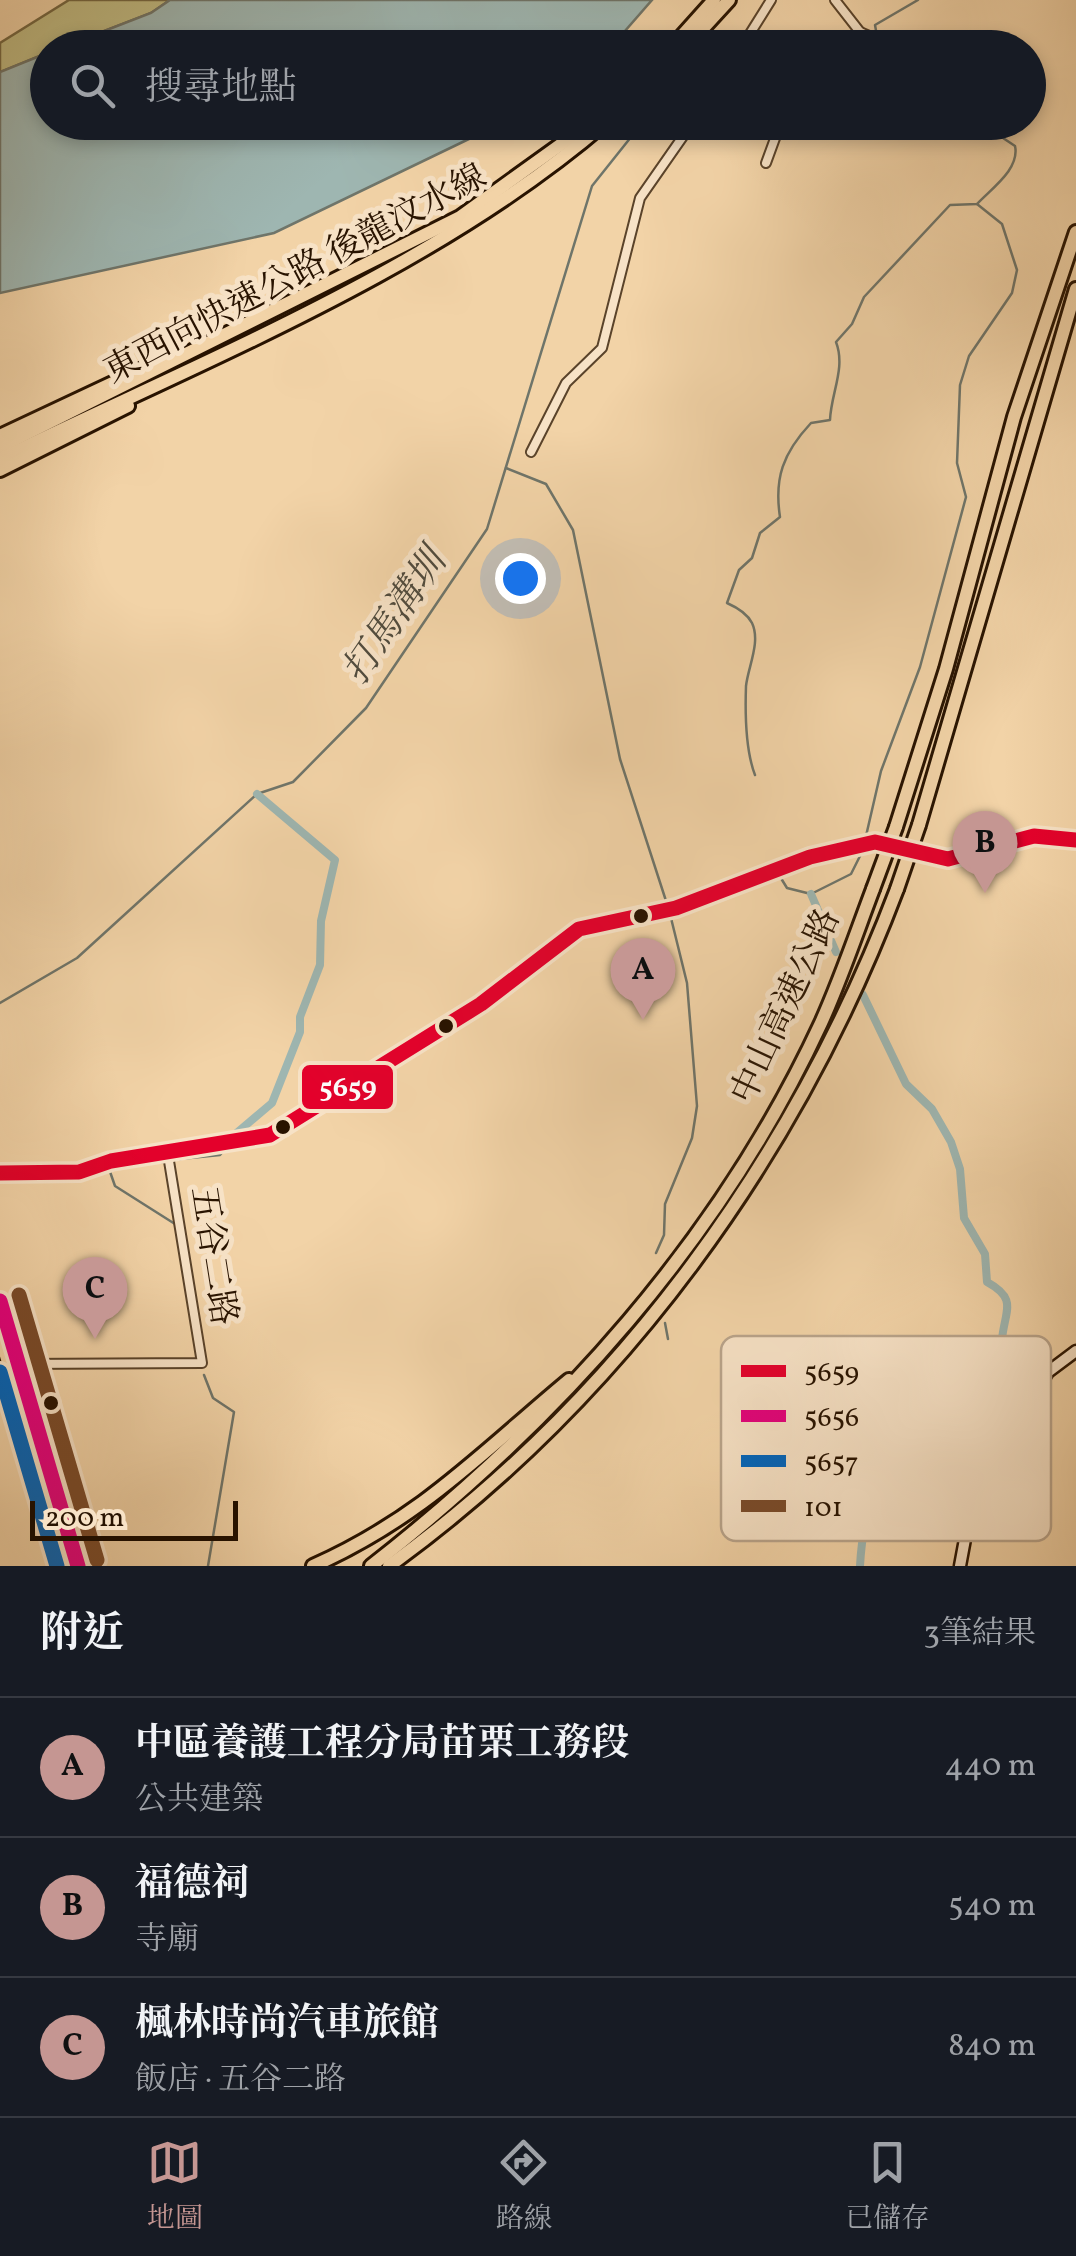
<!DOCTYPE html>
<html lang="zh-TW">
<head>
<meta charset="utf-8">
<style>
	body { margin:0; font-family:Vollkorn,"Noto Serif TC",serif; background:#242831; color:#f1f3f6 }
	.scale { position:absolute; left:30px; bottom:25px; width:208px; box-sizing:border-box; padding-left:10px; border:5px solid #281300; border-top:0; font-size:28px; line-height:35px; white-space:nowrap; color:#281300; -webkit-text-stroke:8px #f7e2c6; paint-order:stroke }
	.you { position:absolute; left:520px; top:578px; width:35px; height:35px; margin:-25px; border:8px solid #fff; border-radius:50%; background:#1a73e8; box-shadow:0 0 0 15px #1a73e833 }
	.badge { display:grid; place-items:center; width:65px; height:65px; border-radius:50%; background:#c59692; color:#111; font-size:32px; font-weight:700 }
	.pin { position:absolute; translate:-50% -82px; filter:drop-shadow(0 2px 5px #0008) }
	.pin::after { content:''; position:absolute; top:52px; width:35px; height:30px; background:inherit; clip-path:polygon(0 0,100% 0,50% 100%) }
	.list { margin:0; padding:0; list-style:none }
	h2 { display:flex; justify-content:space-between; align-items:center; height:130px; margin:0; padding:0 40px; font-size:42px }
	h2 small { font-size:32px; font-weight:400; color:#9ea1a6 }
	.list li { display:grid; grid-template-columns:65px 1fr auto; gap:30px; align-items:center; box-sizing:border-box; height:140px; padding:0 40px; border-top:2px solid #363941 }
	.list b { display:block; font-size:38px; white-space:nowrap }
	.list p { margin:0; font-size:32px; white-space:nowrap; color:#9ea1a6 }
	.list em { font-size:32px; font-style:normal; color:#9ea1a6 }
	.icon { flex:none; width:55px; height:55px; fill:none; stroke:currentColor; stroke-width:2; stroke-linecap:round; stroke-linejoin:round }
	.map { position:relative; flex:none; width:1076px; height:1566px; overflow:hidden }
	.search { position:absolute; background:#171b24; box-shadow:0 5px 15px #0003; left:30px; right:30px; top:30px; height:110px; display:flex; align-items:center; gap:25px; box-sizing:border-box; padding:0 35px; border-radius:55px; color:#9ea1a6; font-size:38px }
	.sheet { height:550px; background:#171b24 }
	nav { display:flex; justify-content:space-around; align-items:center; box-sizing:border-box; height:140px; border-top:2px solid #363941; background:#171b24; font-size:28px; color:#9ea1a6 }
	nav a { display:grid; justify-items:center; gap:5px }
	nav .on { color:#c59692 }
	.map>svg:first-child { display:block }
</style>
</head>
<body>
<div class="map">
<svg width="1076" height="1566" viewBox="0 0 1076 1566">
	<rect width="100%" height="100%" fill="#f2d3a7"/>
	<filter id="stains"><feTurbulence type="fractalNoise" baseFrequency=".002" numOctaves="4"/><feColorMatrix values="0 0 0 0 .2 0 0 0 0 .09 0 0 0 0 .02 0 0 0 .5 -.17"/></filter>
	<radialGradient id="worn" r=".72"><stop offset=".6" stop-color="#630" stop-opacity="0"/><stop offset="1" stop-color="#630" stop-opacity=".3"/></radialGradient>
	<!-- green -->
	<polygon fill="#c0bb83" stroke="#746742" stroke-width="2.5" points="69,0 170,0 151,13 63,47 48,48 47,53 0,72 0,43"/>
	<!-- water -->
	<g fill="#9eb6b1" stroke="#6f756a" stroke-width="2.5">
		<polygon points="170,0 652,0 611,47 63,47 151,13"/>
		<polygon points="47,53 48,122 502,123 274,233 0,293 0,72"/>
	</g>
	<g fill="none" stroke-linecap="round" stroke-linejoin="round">
		<!-- stream -->
		<g stroke="#6f756a" stroke-width="2.5">
			<polyline points="877,36 875,25 918,0"/>
			<polyline points="506,468 546,484 573,530 620,759 668,907"/>
			<path d="M 755,775 C 745,749 745,714 746,686 C 748,667 761,642 752,623 C 747,613 736,607 727,603 L 739,570 L 752,558 L 760,533 L 780,517 C 774,478 783,453 811,423 L 830,420 C 831,393 846,368 836,342 L 852,324 L 864,297 L 950,205 L 977,204 C 992,188 1020,169 1015,146 L 979,122"/>
			<polyline points="866,836 881,771 920,667 966,497 957,463 960,385 969,356 1012,293 1017,270 1002,224 977,204"/>
			<polyline points="779,875 787,888 811,894 851,874 863,850"/>
			<polyline points="0,1003 77,958 257,794 293,782 366,708 487,529 592,186 643,122"/>
			<polyline points="140,1163 220,1155 224,1150"/>
			<polyline points="108,1166 115,1186 175,1224"/>
			<polyline points="656,1253 664,1235 665,1204 692,1138 697,1106 687,983 670,914"/>
			<polyline points="665,1323 668,1339"/>
			<polyline points="204,1375 213,1398 234,1412 208,1566"/>
		</g>
		<!-- canal -->
		<g stroke="#9eb6b1" stroke-width="8">
			<polyline points="811,894 836,952"/>
			<polyline points="233,1136 272,1103 300,1032 300,1017 320,965 321,921 335,860 257,794"/>
			<path d="M 860,1566 C 864,1495 882,1465 929,1412 L 976,1416 L 1008,1372 C 1007,1361 1001,1350 1002,1339 C 1005,1310 1018,1299 987,1282 L 985,1254 L 964,1218 L 960,1169 L 951,1142 L 932,1109 L 906,1084 L 863,995"/>
		</g>
		<!-- secondary-tunnel -->
		<polyline stroke="#caad86" stroke-width="10" stroke-dasharray="10 5" stroke-linecap="butt" points="875,842 916,853"/>
		<defs>
			<g id="street">
				<polyline points="835,0 860,32 858,48"/>
				<polyline points="860,32 883,42"/>
				<polyline points="741,48 771,0"/>
				<polyline points="701,122 736,122"/>
				<polyline points="766,163 781,122"/>
				<polyline points="531,452 566,383 602,348 640,198 693,122"/>
				<polyline points="19,1364 202,1363 168,1155"/>
			</g>
			<g id="secondary">
				<path d="M 917,853 C 973,869 1020,826 1076,840"/>
				<polyline points="0,1173 79,1172 111,1161 168,1155 270,1135 481,1004 579,929 655,914 810,857 875,842"/>
				<polyline points="960,1566 974,1491 1048,1372 1076,1351"/>
			</g>
			<g id="primary">
				<polyline points="0,1301 78,1566"/>
				<polyline points="0,1337 67,1566"/>
			</g>
			<g id="highway">
				<polyline points="671,48 714,0"/>
				<polyline points="685,48 729,0"/>
				<polyline points="0,436 164,359"/>
				<polyline points="0,447 460,217 592,122"/>
				<path d="M 0,459 C 202,361 436,269 606,122"/>
				<polyline points="0,470 128,406"/>
				<polyline points="919,825 1076,289"/>
				<polyline points="896,827 946,669 1014,417 1076,232"/>
				<path d="M 313,1566 C 421,1518 480,1454 569,1380"/>
				<path d="M 371,1566 C 557,1421 721,1239 821,1023 C 841,979 856,934 873,889"/>
				<path d="M 389,1566 C 621,1398 796,1156 897,889"/>
			</g>
		</defs>
		<!-- street casing -->
		<use href="#street" stroke="#5a432a" stroke-width="12"/>
		<!-- secondary casing -->
		<use href="#secondary" stroke="#281300" stroke-width="15"/>
		<!-- primary casing -->
		<use href="#primary" stroke="#281300" stroke-width="16"/>
		<!-- highway casing -->
		<use href="#highway" stroke="#281300" stroke-width="18"/>
		<!-- street -->
		<use href="#street" stroke="#f7e2c6" stroke-width="8"/>
		<!-- secondary -->
		<use href="#secondary" stroke="#f7e2c6" stroke-width="10"/>
		<!-- primary -->
		<use href="#primary" stroke="#f2d3a7" stroke-width="11"/>
		<!-- highway -->
		<use href="#highway" stroke="#f2d3a7" stroke-width="12"/>
		<defs>
			<g id="highway-bridge">
				<polyline points="873,889 896,827"/>
				<polyline points="897,889 919,825"/>
			</g>
		</defs>
		<!-- highway-bridge casing -->
		<use href="#highway-bridge" stroke="#281300" stroke-width="18" stroke-linecap="butt"/>
		<!-- highway-bridge -->
		<use href="#highway-bridge" stroke="#f2d3a7" stroke-width="12"/>
		<defs>
			<polyline id="bus-1" points="0,1173 79,1172 111,1161 270,1135 481,1004 579,929 676,908 810,857 875,842 948,859 1034,836 1076,840"/>
			<polyline id="bus-2" points="0,1301 78,1566"/>
			<polyline id="bus-3" points="0,1372 57,1566"/>
			<polyline id="bus-4" points="19,1295 97,1560"/>
		</defs>
		<!-- bus-1 casing -->
		<use href="#bus-1" stroke="#f7e2c6" stroke-width="22"/>
		<!-- bus-2 casing -->
		<use href="#bus-2" stroke="#f7e2c6" stroke-width="22"/>
		<!-- bus-3 casing -->
		<use href="#bus-3" stroke="#f7e2c6" stroke-width="22"/>
		<!-- bus-4 casing -->
		<use href="#bus-4" stroke="#f7e2c6" stroke-width="22"/>
		<!-- bus-1 -->
		<use href="#bus-1" stroke="#e4002b" stroke-width="15"/>
		<!-- bus-2 -->
		<use href="#bus-2" stroke="#e5007d" stroke-width="15"/>
		<!-- bus-3 -->
		<use href="#bus-3" stroke="#0065bd" stroke-width="15"/>
		<!-- bus-4 -->
		<use href="#bus-4" stroke="#7a4b2a" stroke-width="15"/>
	</g>
	<!-- markers -->
	<g fill="#281300" stroke="#f7e2c6" stroke-width="4">
		<circle cx="641" cy="916" r="9"/>
		<circle cx="446" cy="1026" r="9"/>
		<circle cx="283" cy="1127" r="9"/>
		<circle cx="51" cy="1403" r="9"/>
	</g>
	<g text-anchor="middle" dominant-baseline="central" stroke-width="10" stroke-linejoin="round" paint-order="stroke">
		<!-- street labels -->
		<g font-size="35" fill="#281300" stroke="#f7e2c6">
			<text transform="translate(296 275) rotate(-28)">東西向快速公路 後龍汶水線</text>
			<text transform="translate(787 1007) rotate(-65)">中山高速公路</text>
			<text transform="translate(212 1256) rotate(81)">五谷二路</text>
		</g>
		<!-- water labels -->
		<g font-size="38" font-style="italic" fill="#514c3e" stroke="#f7e2c6">
			<text transform="translate(396 618) rotate(-56)">打馬溝圳</text>
		</g>
	</g>
	<!-- legend -->
	<rect x="721" y="1336" width="330" height="205" rx="15" fill="#f7e2c6" stroke="#b9a48b" stroke-width="2.5"/>
	<rect x="741" y="1365" width="45" height="12" fill="#e4002b"/>
	<rect x="741" y="1410" width="45" height="12" fill="#e5007d"/>
	<rect x="741" y="1455" width="45" height="12" fill="#0065bd"/>
	<rect x="741" y="1500" width="45" height="12" fill="#7a4b2a"/>
	<g font-size="28" fill="#281300">
		<text x="804" y="1381">5659</text>
		<text x="804" y="1426">5656</text>
		<text x="804" y="1471">5657</text>
		<text x="804" y="1516">101</text>
	</g>
	<rect stroke="#f7e2c6" stroke-width="4" x="300" y="1063" width="95" height="48" rx="10" fill="#e4002b"/>
	<g font-size="28" text-anchor="middle" font-weight="bold" fill="#fff">
		<text x="348" y="1096">5659</text>
	</g>
	<rect width="100%" height="100%" filter="url(#stains)"/>
	<rect width="100%" height="100%" fill="url(#worn)"/>
</svg>
<div class="scale">200 m</div>
<div class="you"></div>
<div class="pin badge" style="left:643px;top:1020px">A</div>
<div class="pin badge" style="left:985px;top:893px">B</div>
<div class="pin badge" style="left:95px;top:1339px">C</div>
<div class="search"><svg class="icon" aria-label="search" viewBox="0 0 24 24"><circle cx="10" cy="10" r="6"/><path d="M15 15l6 6"/></svg>搜尋地點</div>
</div>
<section class="sheet">
<h2>附近<small>3筆結果</small></h2>
<ul class="list">
<li><span class="badge">A</span><div><b>中區養護工程分局苗栗工務段</b><p>公共建築</p></div><em>440 m</em></li>
<li><span class="badge">B</span><div><b>福德祠</b><p>寺廟</p></div><em>540 m</em></li>
<li><span class="badge">C</span><div><b>楓林時尚汽車旅館</b><p>飯店 · 五谷二路</p></div><em>840 m</em></li>
</ul>
</section>
<nav>
<a class="on"><svg class="icon" aria-label="map" viewBox="0 0 24 24"><path d="M3 6l6-2 6 2 6-2v14l-6 2-6-2-6 2zM9 4v14M15 6v14"/></svg>地圖</a>
<a><svg class="icon" aria-label="directions" viewBox="0 0 24 24"><path d="M12 3l9 9-9 9-9-9zM9 14v-3h6M13 9l2 2-2 2"/></svg>路線</a>
<a><svg class="icon" aria-label="saved" viewBox="0 0 24 24"><path d="M7 4h10v16l-5-4-5 4z"/></svg>已儲存</a>
</nav>
</body>
</html>
